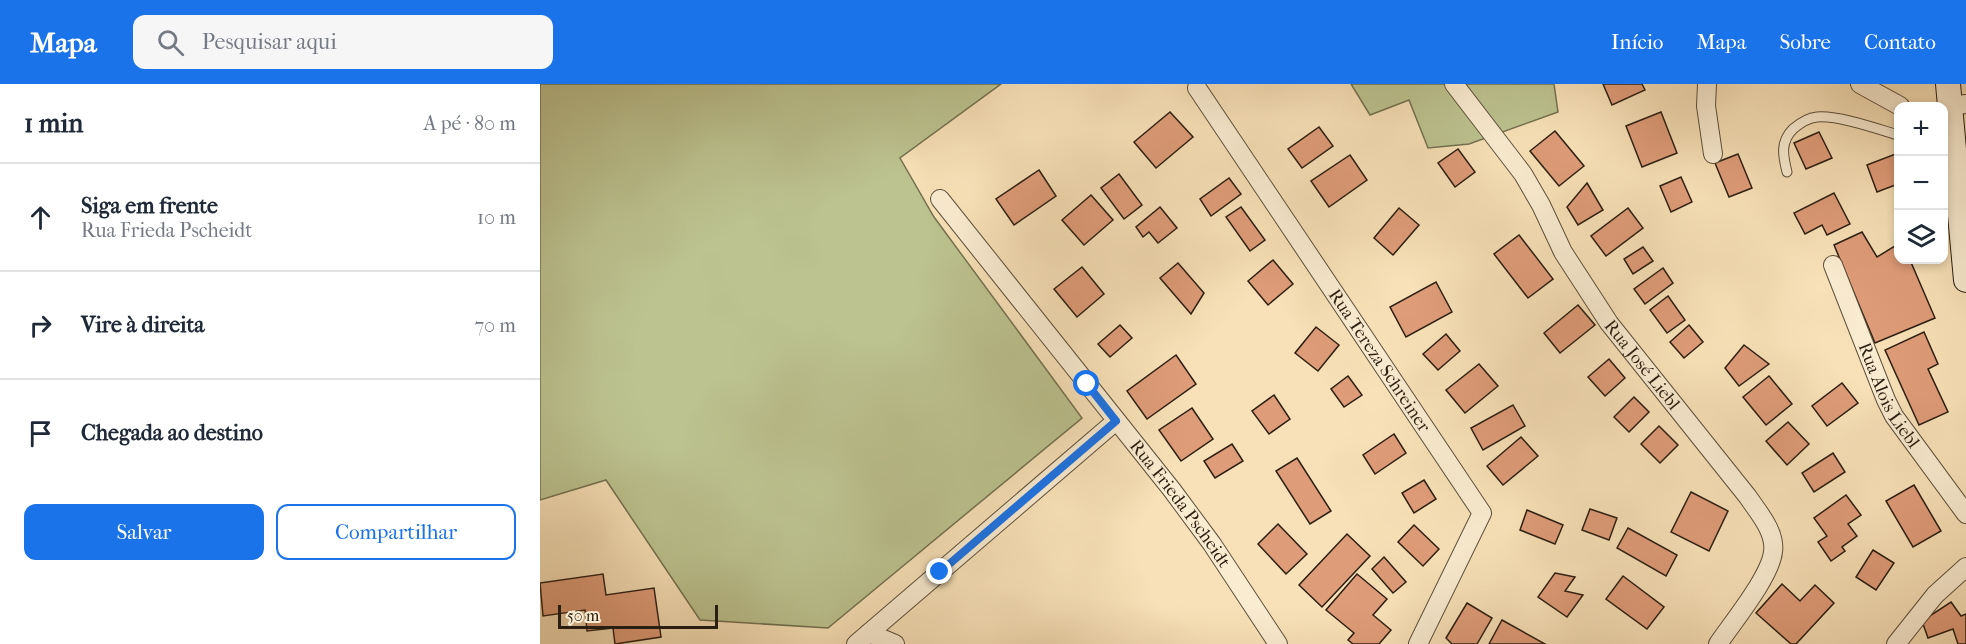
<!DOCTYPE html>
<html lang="pt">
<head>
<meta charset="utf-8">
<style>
	body { margin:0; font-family:"IM FELL French Canon",serif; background:#f6f6f7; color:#1f2937 }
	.controls { position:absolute; right:18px; top:18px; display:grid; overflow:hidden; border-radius:12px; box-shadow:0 3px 9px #0003 }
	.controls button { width:54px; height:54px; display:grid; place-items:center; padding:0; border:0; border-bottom:2px solid #e0e1e3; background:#fff; color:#1f2937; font:30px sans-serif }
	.scale { position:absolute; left:18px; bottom:15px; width:160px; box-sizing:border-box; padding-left:6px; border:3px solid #2b1f12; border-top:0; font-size:16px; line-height:21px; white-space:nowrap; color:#2b1f12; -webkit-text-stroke:4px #faecd1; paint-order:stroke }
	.stop { position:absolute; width:18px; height:18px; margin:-14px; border:4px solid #1a73e8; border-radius:50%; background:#fff }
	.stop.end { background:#1a73e8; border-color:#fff; box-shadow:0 2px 6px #0008 }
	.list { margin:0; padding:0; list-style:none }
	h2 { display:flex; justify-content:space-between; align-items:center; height:78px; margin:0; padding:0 24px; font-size:26px }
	h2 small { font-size:20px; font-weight:400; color:#747a83 }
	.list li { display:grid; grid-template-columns:39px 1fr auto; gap:18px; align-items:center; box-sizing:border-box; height:108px; padding:0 24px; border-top:2px solid #e0e1e3 }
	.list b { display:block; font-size:22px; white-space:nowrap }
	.list p { margin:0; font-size:20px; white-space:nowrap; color:#747a83 }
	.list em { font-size:20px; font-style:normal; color:#747a83 }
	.actions { display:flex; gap:12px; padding:18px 24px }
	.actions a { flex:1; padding:14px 0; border:2px solid #1a73e8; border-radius:12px; text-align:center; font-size:21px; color:#1a73e8 }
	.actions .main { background:#1a73e8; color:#fff }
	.icon { flex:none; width:33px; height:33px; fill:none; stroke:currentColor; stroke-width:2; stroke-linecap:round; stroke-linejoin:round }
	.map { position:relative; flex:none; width:1426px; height:560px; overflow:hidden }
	header { display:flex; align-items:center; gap:36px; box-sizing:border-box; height:84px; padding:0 30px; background:#1a73e8; color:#fff }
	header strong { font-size:28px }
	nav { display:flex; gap:33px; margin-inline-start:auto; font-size:21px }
	.search { width:420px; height:54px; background:#f6f6f7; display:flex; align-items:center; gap:15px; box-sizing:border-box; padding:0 21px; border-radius:12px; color:#747a83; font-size:22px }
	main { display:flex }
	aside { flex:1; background:#fff }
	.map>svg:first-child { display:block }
</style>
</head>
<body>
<header>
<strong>Mapa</strong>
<div class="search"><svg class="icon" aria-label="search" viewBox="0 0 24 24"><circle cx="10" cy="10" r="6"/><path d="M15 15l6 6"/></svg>Pesquisar aqui</div>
<nav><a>Início</a><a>Mapa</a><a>Sobre</a><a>Contato</a></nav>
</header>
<main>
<aside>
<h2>1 min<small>A pé · 80 m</small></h2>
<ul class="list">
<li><svg class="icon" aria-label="ahead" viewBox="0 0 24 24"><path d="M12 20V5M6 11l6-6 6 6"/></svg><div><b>Siga em frente</b><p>Rua Frieda Pscheidt</p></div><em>10 m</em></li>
<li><svg class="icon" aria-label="right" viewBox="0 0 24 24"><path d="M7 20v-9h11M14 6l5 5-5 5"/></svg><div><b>Vire à direita</b></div><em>70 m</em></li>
<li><svg class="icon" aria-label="arrive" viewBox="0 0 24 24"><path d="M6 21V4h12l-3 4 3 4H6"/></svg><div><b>Chegada ao destino</b></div></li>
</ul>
<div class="actions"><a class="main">Salvar</a><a>Compartilhar</a></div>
</aside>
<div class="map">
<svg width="1426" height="560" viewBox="0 0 1426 560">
	<rect width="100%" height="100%" fill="#f8e1b8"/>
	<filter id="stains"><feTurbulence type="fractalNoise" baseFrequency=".00333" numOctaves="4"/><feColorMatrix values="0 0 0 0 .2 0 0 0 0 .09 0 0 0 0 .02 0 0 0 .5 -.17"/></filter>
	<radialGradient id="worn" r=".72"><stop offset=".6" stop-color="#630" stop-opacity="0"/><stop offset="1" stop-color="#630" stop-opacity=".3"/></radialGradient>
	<!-- green -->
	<g fill="#bcc390" stroke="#747151" stroke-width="1.5">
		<polygon points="0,0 461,0 360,74 394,133 542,334 288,544 160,536 66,396 0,416"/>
		<polygon points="811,0 1014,0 1018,28 929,60 888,64 869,16 830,31"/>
	</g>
	<!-- building -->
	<g fill="#df9c79" stroke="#2b1f12" stroke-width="1.5">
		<polygon points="1063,0 1102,0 1105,6 1072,21"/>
		<polygon points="630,28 653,53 616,84 594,58"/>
		<polygon points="1121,28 1137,69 1102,83 1086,42"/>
		<polygon points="779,43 793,62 762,84 748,65"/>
		<polygon points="1015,47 1044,82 1019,102 990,67"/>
		<polygon points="1279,48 1292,74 1266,85 1254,59"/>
		<polygon points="918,65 935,88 915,103 898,79"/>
		<polygon points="1358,69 1358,100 1337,108 1327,81"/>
		<polygon points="1198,70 1212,104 1189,113 1175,79"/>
		<polygon points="810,71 827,96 789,123 771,97"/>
		<polygon points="499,86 516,112 474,141 456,115"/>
		<polygon points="579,90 602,121 584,135 561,104"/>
		<polygon points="1141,93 1152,118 1131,128 1120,102"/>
		<polygon points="689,94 701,110 671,132 660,115"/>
		<polygon points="1047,99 1063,126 1038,141 1027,123"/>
		<polygon points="1294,109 1310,140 1287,151 1282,141 1265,150 1254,129"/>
		<polygon points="551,111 573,136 544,161 522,136"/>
		<polygon points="620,123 637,144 618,159 609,148 603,153 596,143"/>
		<polygon points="701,123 725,156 710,167 686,133"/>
		<polygon points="859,124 879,141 853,171 834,154"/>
		<polygon points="1088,124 1103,144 1066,172 1051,152"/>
		<polygon points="1322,148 1337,173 1358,160 1358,176 1370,176 1395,234 1335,259 1294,161"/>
		<polygon points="979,151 1013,195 988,214 954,170"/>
		<polygon points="1103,163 1113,177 1093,190 1084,175"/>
		<polygon points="733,176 753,200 728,221 708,197"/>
		<polygon points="638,179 664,209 651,230 620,194"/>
		<polygon points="542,183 564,210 537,233 514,205"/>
		<polygon points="1123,184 1133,199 1105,220 1094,205"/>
		<polygon points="896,198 912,228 866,253 850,223"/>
		<polygon points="1128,212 1145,236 1127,249 1110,226"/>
		<polygon points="1038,221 1055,241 1020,269 1004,249"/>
		<polygon points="580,241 592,254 570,273 558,260"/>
		<polygon points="1149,241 1163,258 1144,274 1130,258"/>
		<polygon points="776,243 799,261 778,287 755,269"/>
		<polygon points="1384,248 1398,280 1388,285 1408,328 1379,341 1345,266"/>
		<polygon points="906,250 920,267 898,286 883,270"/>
		<polygon points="1204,261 1229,280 1199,302 1185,284"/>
		<polygon points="636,271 656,300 607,335 587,307"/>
		<polygon points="1069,275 1085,294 1065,312 1048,293"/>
		<polygon points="939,280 958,302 925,329 906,306"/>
		<polygon points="808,292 822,311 804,323 791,305"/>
		<polygon points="1229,292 1252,320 1226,341 1203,313"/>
		<polygon points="1302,299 1318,319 1287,342 1272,322"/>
		<polygon points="734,311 750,335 729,350 712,327"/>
		<polygon points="1094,313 1109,328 1089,348 1074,333"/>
		<polygon points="973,321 985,342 943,366 931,344"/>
		<polygon points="652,324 673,355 641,377 619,346"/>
		<polygon points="1248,338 1269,360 1247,381 1226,357"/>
		<polygon points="1119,342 1138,361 1120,379 1101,360"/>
		<polygon points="854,350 866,369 835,390 823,371"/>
		<polygon points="981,353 998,372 963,401 947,382"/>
		<polygon points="692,360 703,377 675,394 664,377"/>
		<polygon points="1293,369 1305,388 1274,408 1262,389"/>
		<polygon points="757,374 791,427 770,440 736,387"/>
		<polygon points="884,396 896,415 874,429 862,409"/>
		<polygon points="1374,401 1401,447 1373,463 1346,417"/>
		<polygon points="1151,408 1188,427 1169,467 1131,448"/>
		<polygon points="1306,411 1321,431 1308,440 1317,452 1302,463 1305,467 1291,477 1278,458 1287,452 1274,434"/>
		<polygon points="1050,425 1077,434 1069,456 1042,446"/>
		<polygon points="987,426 1023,441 1015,460 980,446"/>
		<polygon points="738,440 767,470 746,490 718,460"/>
		<polygon points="874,441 899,465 883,482 858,458"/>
		<polygon points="1088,444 1137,471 1126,492 1077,464"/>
		<polygon points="807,450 830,472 782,523 759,501"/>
		<polygon points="1333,466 1354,479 1336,506 1316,493"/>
		<polygon points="844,473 866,498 853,509 832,485"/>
		<polygon points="1015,489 1035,493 1025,507 1043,511 1027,533 998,513"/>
		<polygon points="63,490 66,511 114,504 121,553 75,560 73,544 47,547 45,526 3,532 0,499"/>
		<polygon points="817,490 847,515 833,531 851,546 839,560 813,560 808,556 814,549 786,526"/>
		<polygon points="1083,492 1124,523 1107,545 1066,515"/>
		<polygon points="1242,500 1260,517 1275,501 1294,519 1256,560 1251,560 1216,529"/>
		<polygon points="1411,518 1421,532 1426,530 1426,560 1418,560 1413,545 1388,554 1382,537"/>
		<polygon points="927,519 952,534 937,560 912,560 906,554"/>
		<polygon points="962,536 1005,560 949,560"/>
	</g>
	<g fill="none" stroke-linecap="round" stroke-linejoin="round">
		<defs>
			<path id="lane" d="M 1247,88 C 1243,72 1240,58 1253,45 C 1260,39 1267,34 1277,33 C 1298,31 1338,45 1358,51"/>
			<g id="street">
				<path id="s1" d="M 914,0 L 983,90 L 1001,121 L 1023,168 L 1069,239 L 1208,413 C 1218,428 1236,448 1233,468 C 1230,493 1193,538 1178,560"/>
				<polyline points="1167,0 1166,22 1173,70"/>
				<polyline points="1320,0 1360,22"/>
				<path id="s2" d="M 657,4 L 942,429 L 878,560"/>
				<polyline points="1410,22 1426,20"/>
				<path id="s3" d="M 400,115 L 632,406 L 672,460 L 738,560"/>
				<path id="s4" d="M 1293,181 L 1346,316 L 1354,332 L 1426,430"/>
				<polyline points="329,549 355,560"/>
				<polyline points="316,560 576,337"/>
				<polyline points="1356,560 1395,511 1426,483"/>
			</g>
			<polyline id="secondary" points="1408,0 1426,196"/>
		</defs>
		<!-- lane casing -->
		<use href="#lane" stroke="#5e503c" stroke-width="11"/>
		<!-- street casing -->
		<use href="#street" stroke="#5e503c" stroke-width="20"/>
		<!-- secondary casing -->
		<use href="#secondary" stroke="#2b1f12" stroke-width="26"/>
		<!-- lane -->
		<use href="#lane" stroke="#faecd1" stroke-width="9"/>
		<!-- street -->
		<use href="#street" stroke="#faecd1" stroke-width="18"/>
		<!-- secondary -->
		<use href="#secondary" stroke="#faecd1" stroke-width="24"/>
	</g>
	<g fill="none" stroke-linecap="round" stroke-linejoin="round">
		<!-- route -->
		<polyline stroke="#1a73e8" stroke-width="8" points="400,488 576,337 547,300"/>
	</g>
	<g text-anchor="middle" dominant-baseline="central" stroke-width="4.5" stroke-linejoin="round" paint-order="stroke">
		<!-- street labels -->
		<g font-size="18" fill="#2b1f12" stroke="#faecd1">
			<text stroke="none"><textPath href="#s2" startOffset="328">Rua Tereza Schreiner</textPath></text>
			<text stroke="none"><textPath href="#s1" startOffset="339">Rua José Liebl</textPath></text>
			<text stroke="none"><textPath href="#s4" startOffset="142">Rua Alois Liebl</textPath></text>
			<text stroke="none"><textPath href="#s3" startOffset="388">Rua Frieda Pscheidt</textPath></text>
		</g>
	</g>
	<rect width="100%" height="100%" filter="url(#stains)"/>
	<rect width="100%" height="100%" fill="url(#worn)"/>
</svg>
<div class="controls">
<button>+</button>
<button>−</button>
<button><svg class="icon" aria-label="layers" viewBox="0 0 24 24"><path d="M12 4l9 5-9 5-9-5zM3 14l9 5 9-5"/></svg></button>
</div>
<div class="scale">50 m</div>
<div class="stop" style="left:547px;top:300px"></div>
<div class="stop end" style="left:400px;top:488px"></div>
</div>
</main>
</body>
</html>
